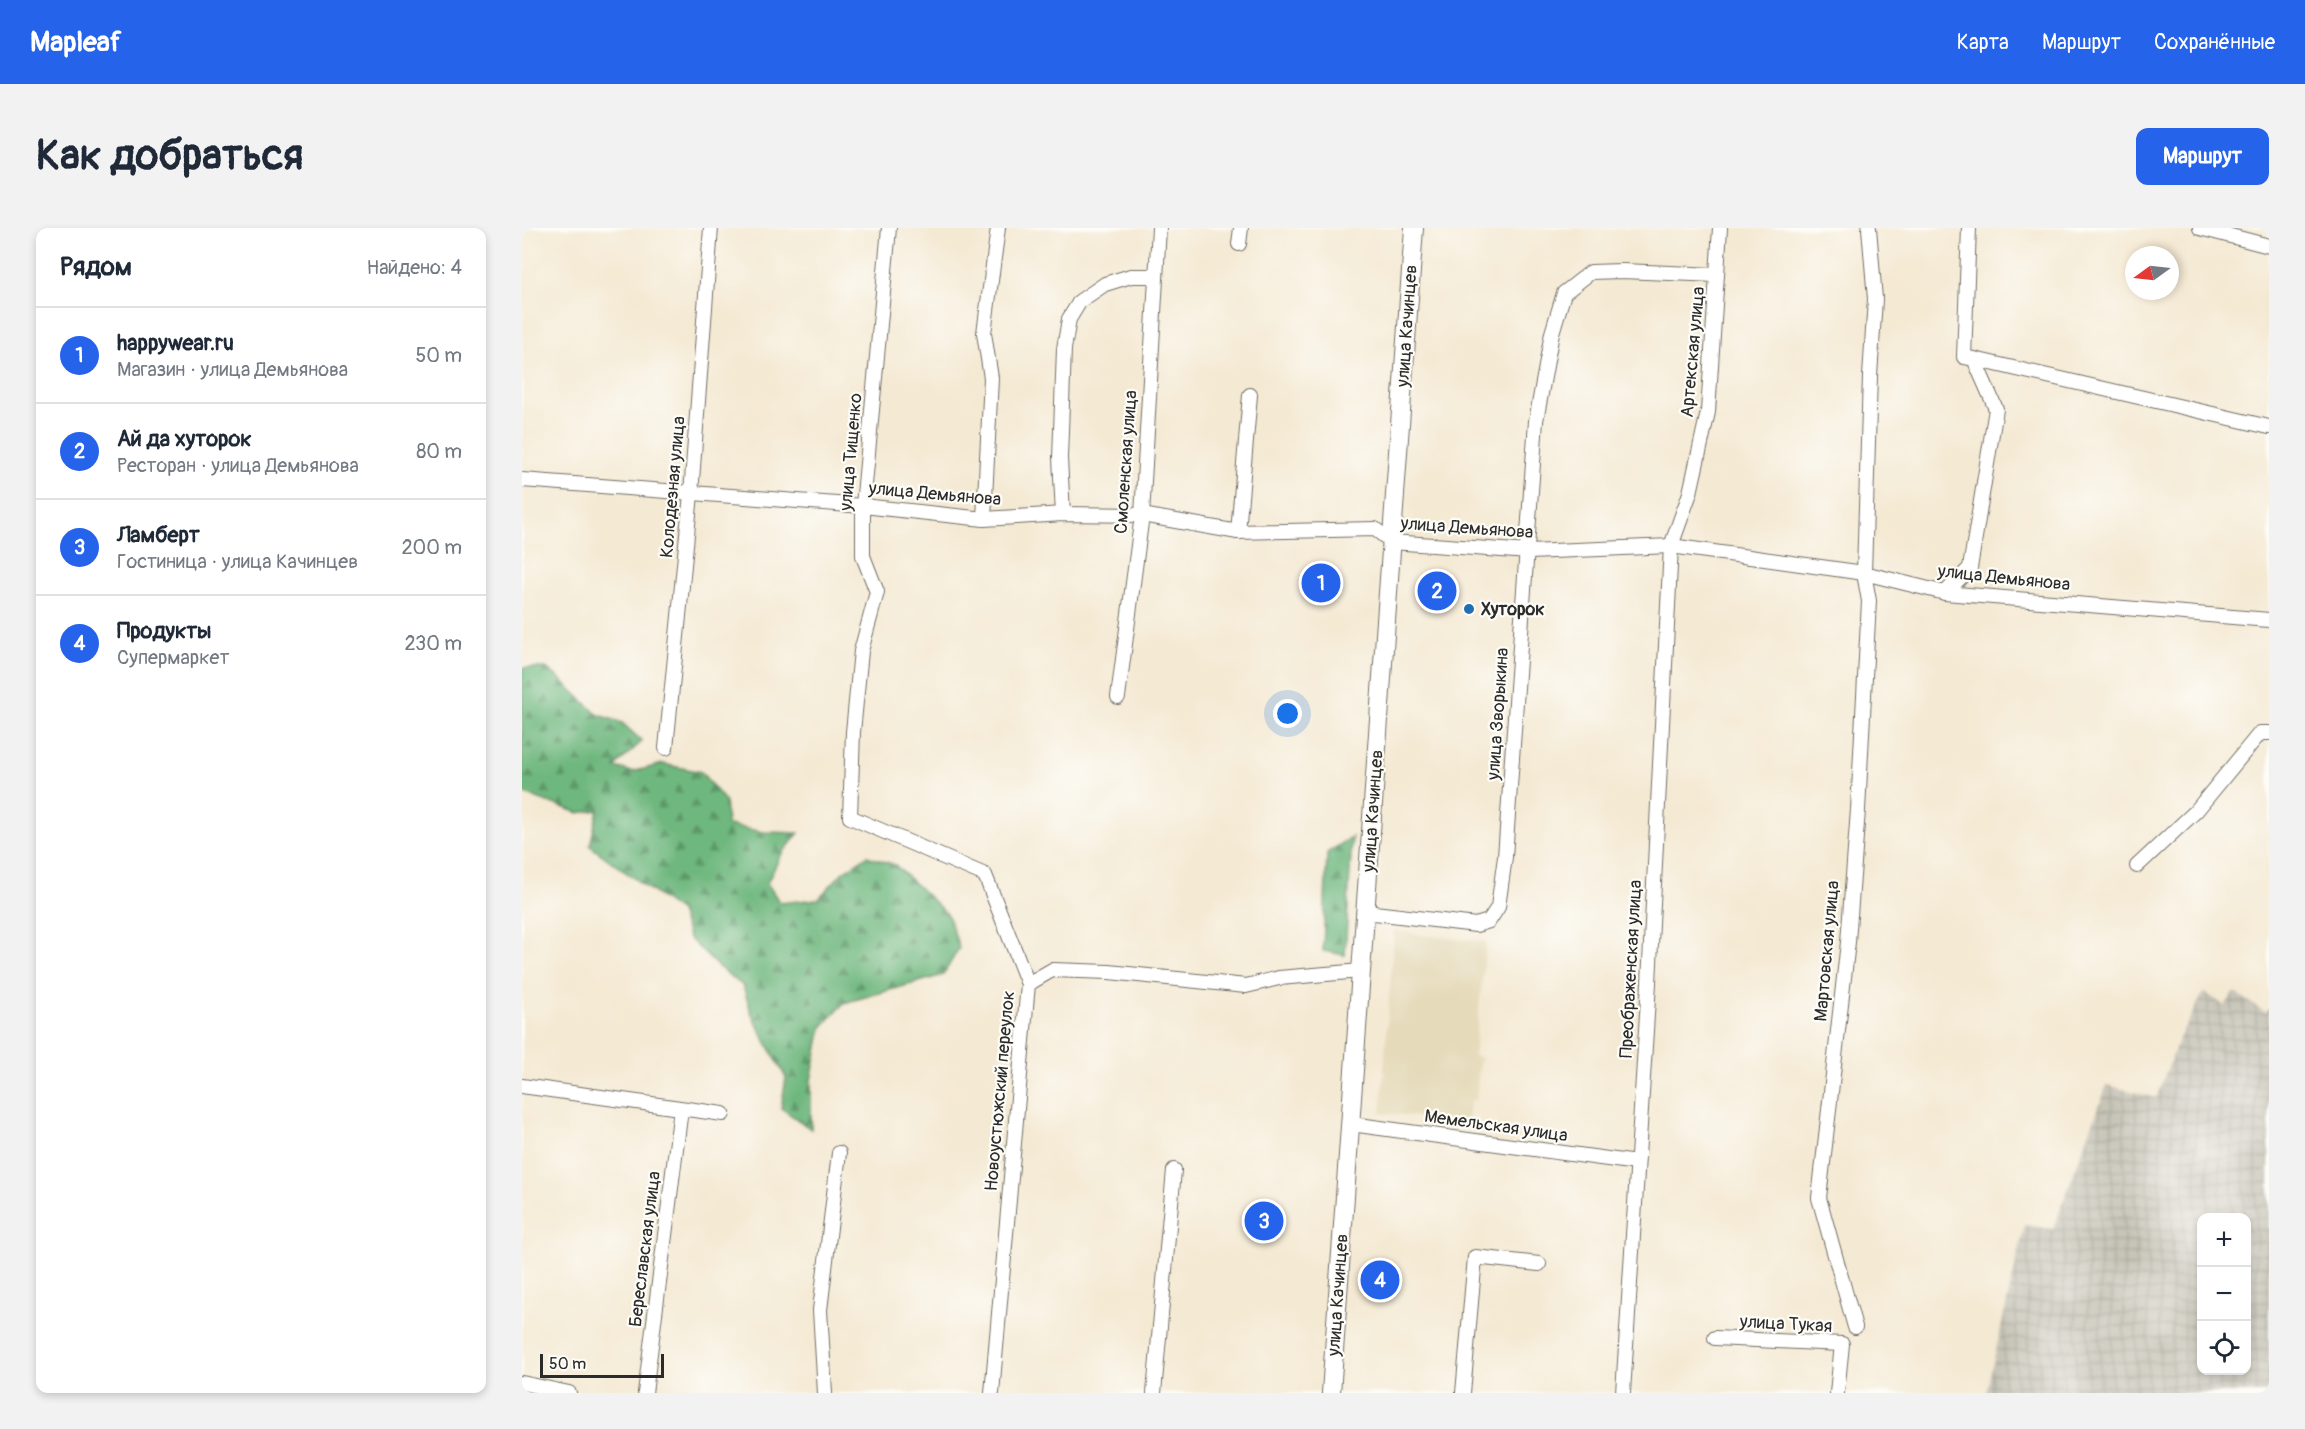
<!DOCTYPE html>
<html lang="ru">
<head>
<meta charset="utf-8">
<style>
	body { margin:0; font-family:Pangolin,sans-serif; background:#f2f2f3; color:#1f2937 }
	.controls { position:absolute; right:18px; bottom:18px; display:grid; overflow:hidden; border-radius:12px; box-shadow:0 3px 9px #0003 }
	.controls button { width:54px; height:54px; display:grid; place-items:center; padding:0; border:0; border-bottom:2px solid #e0e1e3; background:#fff; color:#1f2937; font:30px sans-serif }
	.compass { position:absolute; left:1603px; top:18px; width:54px; height:54px; border-radius:50%; background:#fff; box-shadow:0 3px 9px #0003; rotate:255deg }
	.scale { position:absolute; left:18px; bottom:15px; width:124px; box-sizing:border-box; padding-left:6px; border:3px solid #2b2b2b; border-top:0; font-size:16px; line-height:21px; white-space:nowrap; color:#2b2b2b; -webkit-text-stroke:4px #fdfcf7; paint-order:stroke }
	.you { position:absolute; left:766px; top:486px; width:21px; height:21px; margin:-15px; border:4px solid #fff; border-radius:50%; background:#1a73e8; box-shadow:0 0 0 9px #1a73e833 }
	.badge { display:grid; place-items:center; width:39px; height:39px; border-radius:50%; background:#2563eb; color:#fff; font-size:20px; font-weight:700 }
	.pin { position:absolute; translate:-50% -50%; border:3px solid #fff; box-shadow:0 2px 6px #0006 }
	.list { margin:0; padding:0; list-style:none }
	h2 { display:flex; justify-content:space-between; align-items:center; height:78px; margin:0; padding:0 24px; font-size:26px }
	h2 small { font-size:20px; font-weight:400; color:#747a83 }
	.list li { display:grid; grid-template-columns:39px 1fr auto; gap:18px; align-items:center; box-sizing:border-box; height:96px; padding:0 24px; border-top:2px solid #e0e1e3 }
	.list b { display:block; font-size:22px; white-space:nowrap }
	.list p { margin:0; font-size:20px; white-space:nowrap; color:#747a83 }
	.list em { font-size:20px; font-style:normal; color:#747a83 }
	.icon { flex:none; width:33px; height:33px; fill:none; stroke:currentColor; stroke-width:2; stroke-linecap:round; stroke-linejoin:round }
	.map { position:relative; flex:none; width:1747px; height:1165px; overflow:hidden; border-radius:12px }
	header { display:flex; align-items:center; gap:36px; box-sizing:border-box; height:84px; padding:0 30px; background:#2563eb; color:#fff }
	header strong { font-size:28px }
	nav { display:flex; gap:33px; margin-inline-start:auto; font-size:21px }
	.intro { display:flex; align-items:center; justify-content:space-between; box-sizing:border-box; height:144px; padding:0 36px }
	h1 { margin:0; font-size:42px }
	.button { padding:15px 27px; border-radius:12px; background:#2563eb; color:#fff; font-size:21px; font-weight:700 }
	main { display:flex; gap:36px; padding:0 36px }
	aside { flex:1; background:#fff; border-radius:12px; box-shadow:0 3px 9px #0003 }
	.map>svg:first-child { display:block }
</style>
</head>
<body>
<header>
<strong>Mapleaf</strong>
<nav><a>Карта</a><a>Маршрут</a><a>Сохранённые</a></nav>
</header>
<div class="intro"><h1>Как добраться</h1><a class="button">Маршрут</a></div>
<main>
<aside>
<h2>Рядом<small>Найдено: 4</small></h2>
<ul class="list">
<li><span class="badge">1</span><div><b>happywear.ru</b><p>Магазин · улица Демьянова</p></div><em>50 m</em></li>
<li><span class="badge">2</span><div><b>Ай да хуторок</b><p>Ресторан · улица Демьянова</p></div><em>80 m</em></li>
<li><span class="badge">3</span><div><b>Ламберт</b><p>Гостиница · улица Качинцев</p></div><em>200 m</em></li>
<li><span class="badge">4</span><div><b>Продукты</b><p>Супермаркет</p></div><em>230 m</em></li>
</ul>
</aside>
<div class="map">
<svg width="1747" height="1165" viewBox="0 0 1747 1165">
	<defs>
		<pattern id="industrial-grid" width="8" height="8" patternUnits="userSpaceOnUse" patternTransform="scale(1.5)"><rect width="8" height="8" fill="#c7c4b8"/><path d="M0 4h8M4 0v8" fill="none" stroke="#aba99e"/></pattern>
		<pattern id="forest-firs" width="22" height="20" patternUnits="userSpaceOnUse" patternTransform="scale(1.5)"><rect width="22" height="20" fill="#6eb77e"/><path d="M5 1l3.5 6h-7zM16 11l3.5 6h-7z" fill="#5b9567"/></pattern>
	</defs>
	<rect width="100%" height="100%" fill="#fdfcf7"/>
	<filter id="ink" filterUnits="userSpaceOnUse"><feTurbulence type="fractalNoise" baseFrequency=".0167" numOctaves="2"/><feDisplacementMap in="SourceGraphic" scale="12" xChannelSelector="R" yChannelSelector="G"/><feConvolveMatrix kernelMatrix="1 2 1 2 8 2 1 2 1" color-interpolation-filters="sRGB"/></filter>
	<filter id="wash" filterUnits="userSpaceOnUse"><feTurbulence type="fractalNoise" baseFrequency=".008" numOctaves="4" result="noise"/><feDisplacementMap in="SourceGraphic" scale="24" xChannelSelector="R" yChannelSelector="G"/><feGaussianBlur stdDeviation="1.35" result="paint"/><feColorMatrix in="noise" values="0 0 0 0 0 0 0 0 0 0 0 0 0 0 0 0 0 1.4 0 .05"/><feComposite in="paint" operator="in"/></filter>
	<g filter="url(#wash)">
		<rect width="100%" height="100%" fill="#f4e9d3"/>
		<!-- built -->
		<polygon fill="#e5daba" points="872,702 898,707 964,714 952,828 958,829 954,872 948,872 946,893 859,885"/>
		<!-- industrial -->
		<path fill="url(#industrial-grid)" fill-rule="evenodd" d="M 1682,764 L 1703,778 L 1712,764 L 1744,785 L 1747,780 L 1747,1165 L 1464,1165 L 1503,997 L 1531,1001 L 1585,857 L 1634,870 L 1658,808 ZM 1680,990 L 1724,990 L 1724,1142 L 1680,1142 Z"/>
		<!-- forest -->
		<g fill="url(#forest-firs)" stroke="#4c7154" stroke-width="1.5">
			<polygon points="0,440 24,440 36,449 75,486 100,495 120,513 93,539 110,544 141,536 179,544 203,573 205,597 242,604 277,605 259,627 245,655 258,675 296,671 321,644 345,628 373,637 426,687 437,720 421,747 322,775 300,799 289,852 289,901 259,880 264,850 230,787 221,758 194,737 167,710 158,684 68,618 76,582 57,585 0,565"/>
			<polygon points="830,609 823,727 801,723 805,625"/>
		</g>
	</g>
	<g filter="url(#ink)">
		<g fill="none" stroke-linecap="round" stroke-linejoin="round">
			<defs>
				<g id="minor">
					<polyline points="367,0 341,278 341,328 355,364 339,423 331,504 328,589 463,647 506,756 470,1165"/>
					<polyline points="1678,0 1747,18"/>
					<polyline points="717,16 719,0"/>
					<polyline points="1452,131 1747,199"/>
					<polyline points="0,252 341,278 462,291 541,286 620,287 716,304 853,301 870,314 1007,324 1149,318 1342,345 1423,365 1747,392"/>
					<polyline points="541,286 538,230 542,121 547,91 558,73 583,56 609,48 633,48"/>
					<polyline points="462,291 469,150 462,105 476,0"/>
					<polyline points="716,304 728,167"/>
					<polyline points="1423,365 1448,340 1474,181 1452,131 1442,129 1447,0"/>
					<polyline points="596,469 620,287 637,0"/>
					<polyline points="144,520 169,266 189,0"/>
					<polyline points="1615,638 1674,583 1738,505 1747,505"/>
					<polyline points="844,684 954,697 967,693 976,679 983,629 1014,193 1030,105 1042,65 1069,44 1100,43 1195,47"/>
					<polyline points="506,756 530,742 587,744 724,758 757,750 839,743"/>
					<polyline points="0,858 201,886"/>
					<polyline points="829,896 1115,935"/>
					<polyline points="1333,1099 1297,970 1326,714 1336,582 1347,373 1342,345 1348,148 1353,71 1347,0"/>
					<polyline points="1193,1110 1320,1116 1315,1165"/>
					<polyline points="0,1155 47,1165"/>
					<polyline points="123,1165 159,881"/>
					<polyline points="303,1165 298,1082 317,925"/>
					<polyline points="632,1165 652,942"/>
					<polyline points="941,1165 953,1029 1017,1036"/>
					<polyline points="1101,1165 1127,755 1149,318 1168,265 1186,184 1198,0"/>
				</g>
				<polyline id="secondary" points="809,1165 892,0"/>
			</defs>
			<!-- minor casing -->
			<use href="#minor" stroke="#716e66" stroke-width="16"/>
			<!-- secondary casing -->
			<use href="#secondary" stroke="#716e66" stroke-width="20"/>
			<!-- minor -->
			<use href="#minor" stroke="#fff" stroke-width="14"/>
			<!-- secondary -->
			<use href="#secondary" stroke="#fff" stroke-width="18"/>
		</g>
	</g>
	<!-- markers -->
	<circle fill="#1f6fb2" stroke="#fdfcf7" stroke-width="2" cx="947" cy="381" r="6"/>
	<g text-anchor="middle" dominant-baseline="central" stroke-width="4.5" stroke-linejoin="round" paint-order="stroke">
		<!-- street labels -->
		<g font-size="18" fill="#2b2b2b" stroke="#fdfcf7">
			<text transform="translate(885 98) rotate(-86)">улица Качинцев</text>
			<text transform="translate(1171 124) rotate(-85)">Артекская улица</text>
			<text transform="translate(329 224) rotate(-85)">улица Тищенко</text>
			<text transform="translate(604 234) rotate(-86)">Смоленская улица</text>
			<text transform="translate(151 259) rotate(-85)">Колодезная улица</text>
			<text transform="translate(413 266) rotate(5)">улица Демьянова</text>
			<text transform="translate(945 300) rotate(4)">улица Демьянова</text>
			<text transform="translate(1482 350) rotate(6)">улица Демьянова</text>
			<text transform="translate(976 486) rotate(-86)">улица Зворыкина</text>
			<text transform="translate(851 583) rotate(-86)">улица Качинцев</text>
			<text transform="translate(1305 723) rotate(-85)">Мартовская улица</text>
			<text transform="translate(1109 741) rotate(-87)">Преображенская улица</text>
			<text transform="translate(478 863) rotate(-85)">Новоустюжский переулок</text>
			<text transform="translate(974 898) rotate(8)">Мемельская улица</text>
			<text transform="translate(123 1021) rotate(-83)">Береславская улица</text>
			<text transform="translate(816 1067) rotate(-86)">улица Качинцев</text>
			<text transform="translate(1264 1096) rotate(3)">улица Тукая</text>
		</g>
		<!-- poi labels -->
		<g font-size="18" font-weight="bold" fill="#2b2b2b" stroke="#fdfcf7" text-anchor="start">
			<text x="959" y="381">Хуторок</text>
		</g>
	</g>
</svg>
<div class="controls">
<button>+</button>
<button>−</button>
<button><svg class="icon" aria-label="locate" viewBox="0 0 24 24"><circle cx="12" cy="12" r="6"/><path d="M12 2v4M12 18v4M2 12h4M18 12h4"/></svg></button>
</div>
<svg class="compass" viewBox="-18 -18 36 36"><path d="M0-13l5 13h-10z" fill="#e53935"/><path d="M0 13l5-13h-10z" fill="#747a83"/></svg>
<div class="scale">50 m</div>
<div class="you"></div>
<div class="pin badge" style="left:799px;top:355px">1</div>
<div class="pin badge" style="left:915px;top:363px">2</div>
<div class="pin badge" style="left:742px;top:993px">3</div>
<div class="pin badge" style="left:858px;top:1052px">4</div>
</div>
</main>
</body>
</html>
